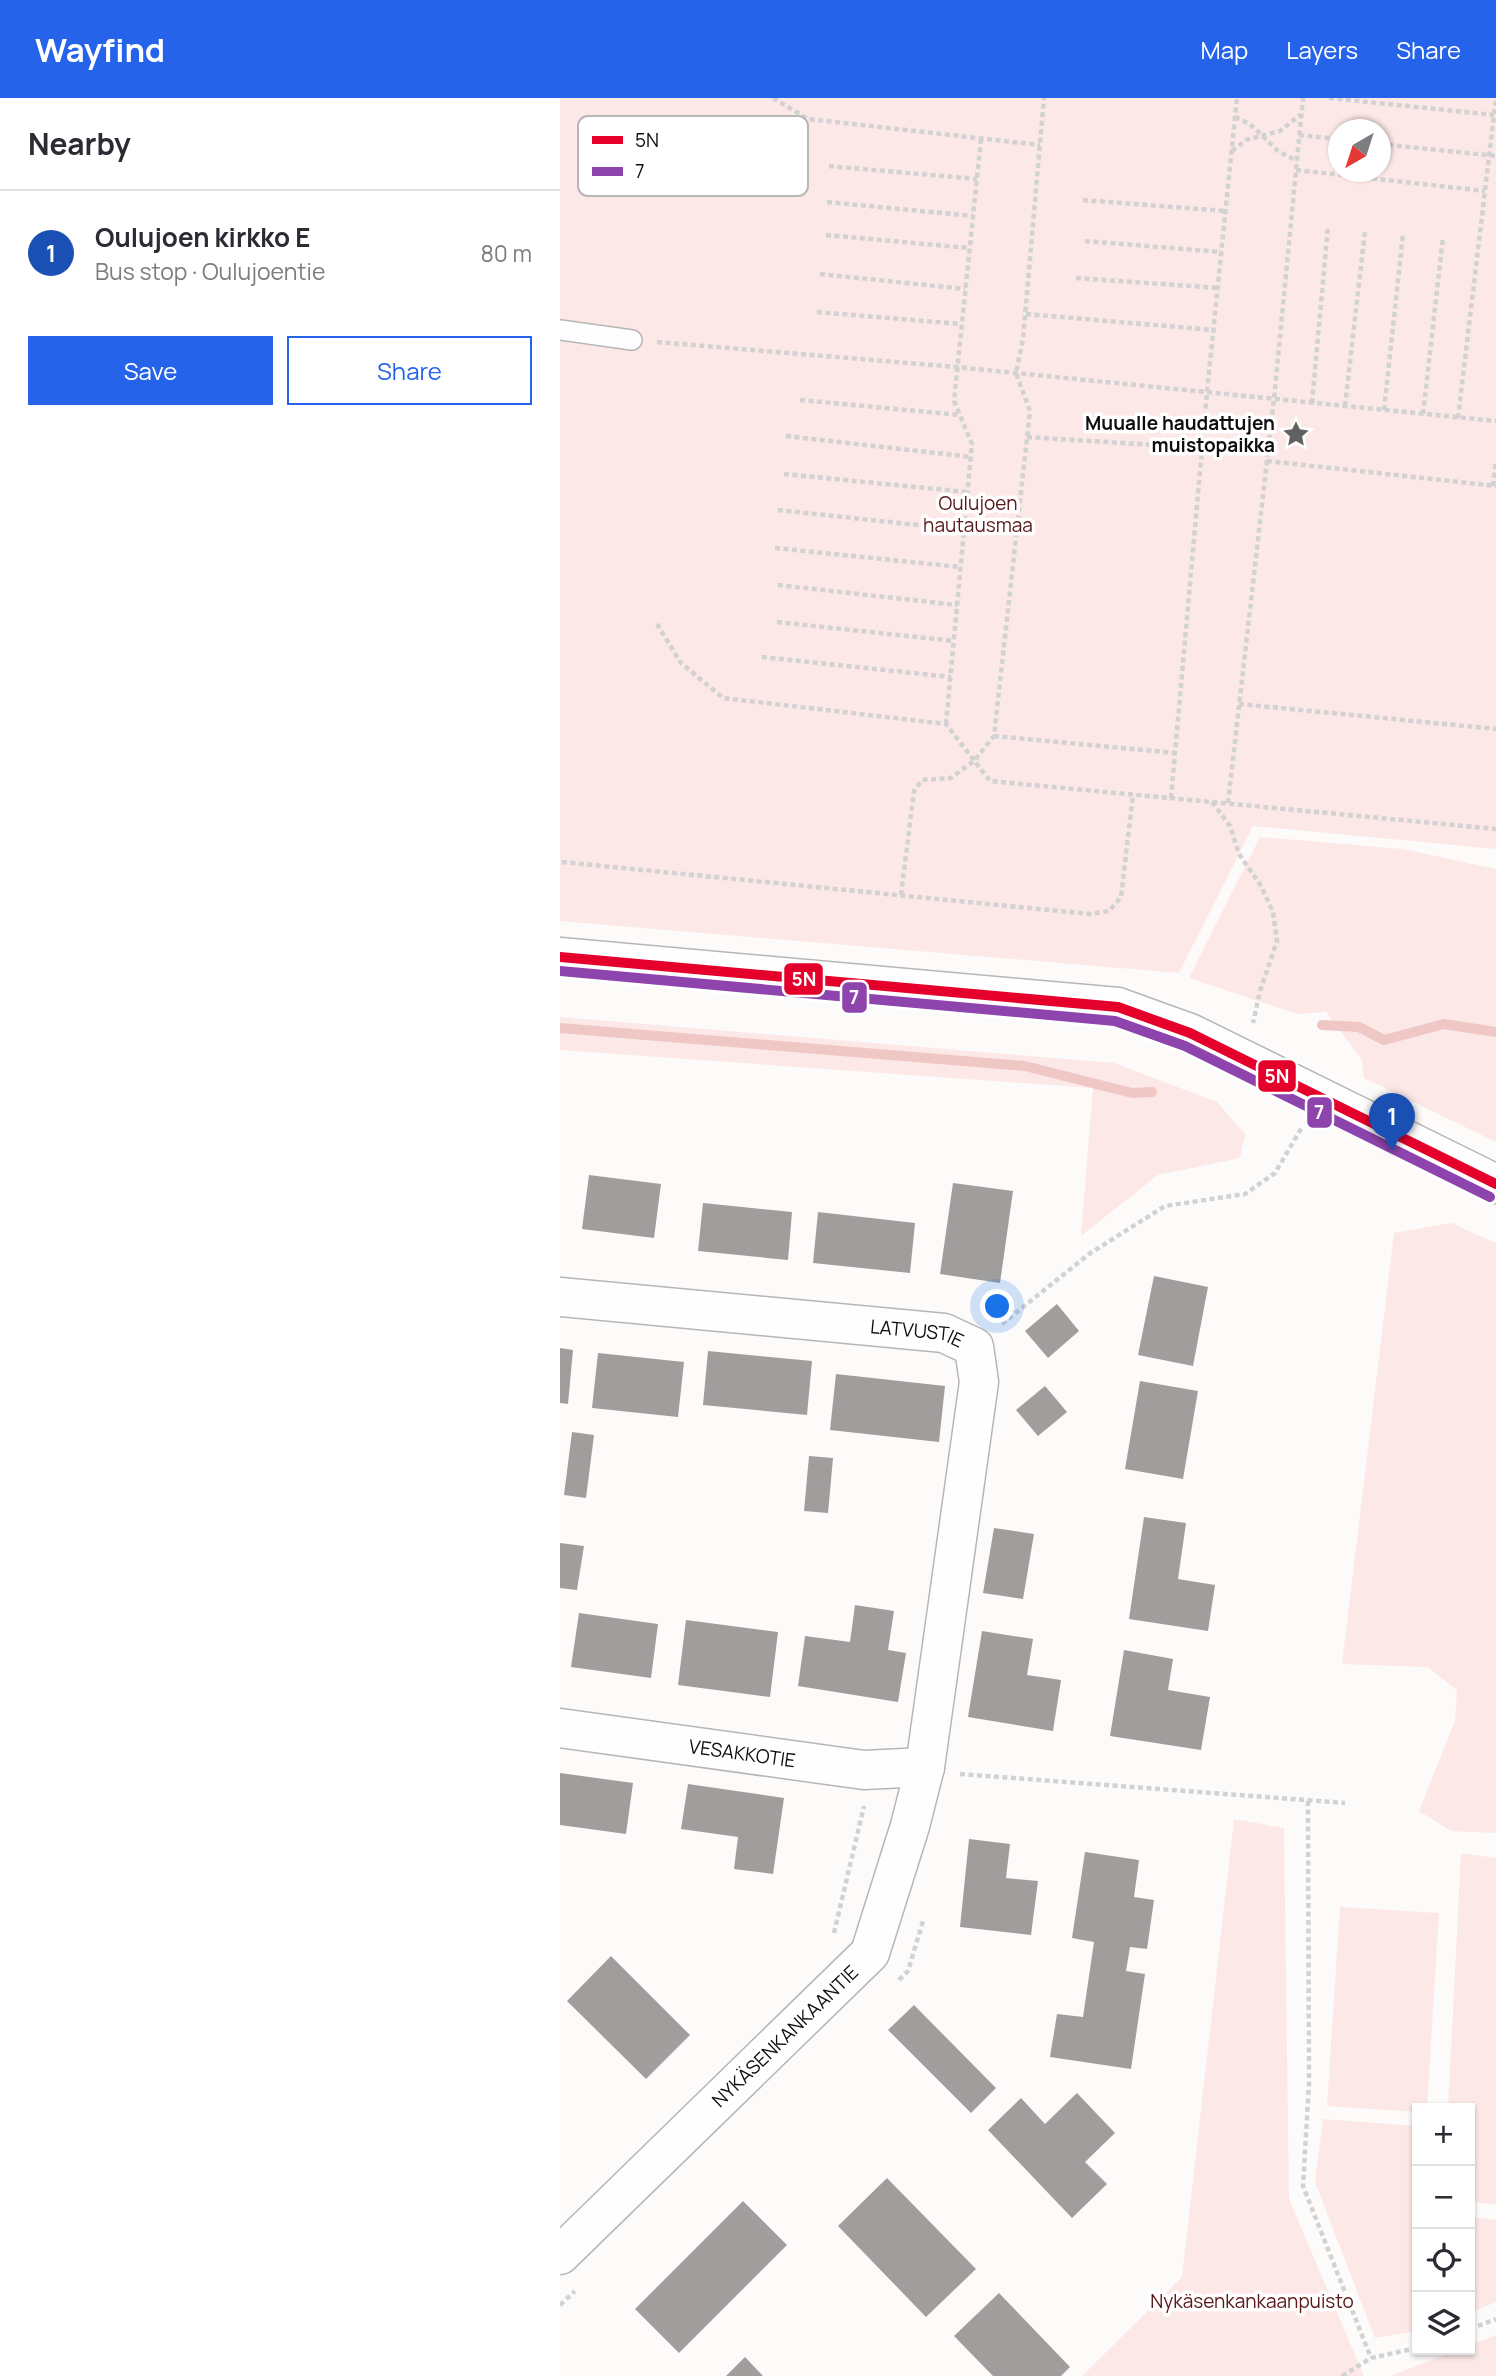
<!DOCTYPE html>
<html lang="en">
<head>
<meta charset="utf-8">
<style>
	body { margin:0; font-family:Manrope,sans-serif; background:#f7f7f7; color:#2b2b33 }
	.controls { position:absolute; right:21px; bottom:21px; display:grid; overflow:hidden; border-radius:0px; box-shadow:0 2px 5px #0004 }
	.controls button { width:63px; height:63px; display:grid; place-items:center; padding:0; border:0; border-bottom:2px solid #e1e1e2; background:#fff; color:#2b2b33; font:35px sans-serif }
	.compass { position:absolute; left:768px; top:21px; width:63px; height:63px; border-radius:50%; background:#fff; box-shadow:0 2px 5px #0004; rotate:219deg }
	.you { position:absolute; left:438px; top:1209px; width:24px; height:24px; margin:-18px; border:5px solid #fff; border-radius:50%; background:#1a73e8; box-shadow:0 0 0 10px #1a73e833 }
	.badge { display:grid; place-items:center; width:46px; height:46px; border-radius:50%; background:#2563eb; color:#fff; font-size:23px; font-weight:700 }
	.pin { position:absolute; translate:-50% -58px; filter:drop-shadow(0 2px 4px #0008) }
	.pin::after { content:''; position:absolute; top:37px; width:24px; height:21px; background:inherit; clip-path:polygon(0 0,100% 0,50% 100%) }
	.list { margin:0; padding:0; list-style:none }
	h2 { display:flex; justify-content:space-between; align-items:center; height:91px; margin:0; padding:0 28px; font-size:30px }
	h2 small { font-size:23px; font-weight:400; color:#7c7c81 }
	.list li { display:grid; grid-template-columns:46px 1fr auto; gap:21px; align-items:center; box-sizing:border-box; height:126px; padding:0 28px; border-top:2px solid #e1e1e2 }
	.list b { display:block; font-size:26px; white-space:nowrap }
	.list p { margin:0; font-size:23px; white-space:nowrap; color:#7c7c81 }
	.list em { font-size:23px; font-style:normal; color:#7c7c81 }
	.actions { display:flex; gap:14px; padding:21px 28px }
	.actions a { flex:1; padding:16px 0; border:2px solid #2563eb; border-radius:0px; text-align:center; font-size:24px; color:#2563eb }
	.actions .main { background:#2563eb; color:#fff }
	.icon { flex:none; width:38px; height:38px; fill:none; stroke:currentColor; stroke-width:2; stroke-linecap:round; stroke-linejoin:round }
	.map { position:relative; flex:none; width:936px; height:2278px; overflow:hidden }
	header { display:flex; align-items:center; gap:42px; box-sizing:border-box; height:98px; padding:0 35px; background:#2563eb; color:#fff }
	header strong { font-size:33px }
	nav { display:flex; gap:38px; margin-inline-start:auto; font-size:24px }
	main { display:flex }
	aside { flex:1; background:#fff }
	.map>svg:first-child { display:block }
</style>
</head>
<body>
<header>
<strong>Wayfind</strong>
<nav><a>Map</a><a>Layers</a><a>Share</a></nav>
</header>
<main>
<aside>
<h2>Nearby<small></small></h2>
<ul class="list">
<li><span class="badge" style="background:#1a4fb4">1</span><div><b>Oulujoen kirkko E</b><p>Bus stop · Oulujoentie</p></div><em>80 m</em></li>
</ul>
<div class="actions"><a class="main">Save</a><a>Share</a></div>
</aside>
<div class="map">
<svg width="936" height="2278" viewBox="0 0 936 2278">
	<rect width="100%" height="100%" fill="#fdfbfa"/>
	<!-- green -->
	<g fill="#fce8e7" fill-rule="evenodd">
		<path d="M 0,0 L 936,0 L 936,751 L 693,728 L 619,875 L 0,823 ZM 778,32 L 820,32 L 820,74 L 778,74 Z"/>
		<polygon points="700,739 843,751 936,771 936,1044 804,980 802,962 766,914 737,916 629,880"/>
		<polygon points="0,919 554,965 657,1004 685,1036 680,1060 598,1077 521,1138 533,990 0,952"/>
		<polygon points="891,1125 936,1145 936,1735 891,1733 859,1713 895,1623 897,1592 868,1569 782,1566 834,1135"/>
		<polygon points="674,1721 724,1730 729,2101 804,2278 522,2278 622,2179"/>
		<polygon points="901,1755 936,1760 936,2106 910,2104 910,2010 888,2010"/>
		<polygon points="780,1809 879,1815 867,2010 857,2010 857,2014 767,2008"/>
		<polygon points="763,2021 857,2028 857,2233 815,2240 755,2084"/>
		<polygon points="910,2119 936,2122 936,2204 910,2215"/>
		<polygon points="936,2237 936,2278 830,2278 898,2252 910,2252 910,2247"/>
	</g>
	<g fill="none" stroke-linecap="round" stroke-linejoin="round">
		<!-- stream -->
		<g stroke="#efc7c4" stroke-width="10">
			<polyline points="762,927 799,929 824,942 884,926 936,934"/>
			<polyline points="0,930 465,968 572,995 592,994"/>
		</g>
	</g>
	<!-- building -->
	<g fill="#a09e9d">
		<polygon points="29,1077 101,1086 94,1140 22,1131"/>
		<polygon points="393,1085 453,1093 440,1185 380,1176"/>
		<polygon points="143,1105 232,1114 228,1162 138,1153"/>
		<polygon points="258,1114 355,1125 350,1175 253,1165"/>
		<polygon points="594,1178 648,1189 633,1268 578,1257"/>
		<polygon points="497,1206 519,1233 488,1260 465,1233"/>
		<polygon points="0,1250 13,1252 8,1306 0,1305"/>
		<polygon points="148,1253 252,1263 247,1317 143,1307"/>
		<polygon points="38,1255 124,1264 118,1319 32,1310"/>
		<polygon points="276,1276 385,1288 379,1344 270,1332"/>
		<polygon points="580,1283 638,1293 623,1381 565,1371"/>
		<polygon points="485,1288 507,1314 478,1338 456,1312"/>
		<polygon points="12,1334 34,1337 26,1400 4,1397"/>
		<polygon points="249,1358 273,1360 268,1415 244,1413"/>
		<polygon points="584,1419 626,1425 618,1481 655,1487 648,1533 569,1521"/>
		<polygon points="434,1430 474,1436 463,1501 423,1495"/>
		<polygon points="0,1445 24,1448 17,1492 0,1490"/>
		<polygon points="295,1507 334,1513 328,1552 346,1555 338,1604 238,1588 245,1538 290,1544"/>
		<polygon points="19,1515 98,1526 91,1580 11,1569"/>
		<polygon points="126,1522 218,1534 210,1599 118,1587"/>
		<polygon points="422,1533 473,1541 467,1577 501,1582 493,1633 408,1619"/>
		<polygon points="564,1552 613,1561 608,1592 650,1599 641,1652 550,1638"/>
		<polygon points="0,1675 73,1685 66,1736 0,1727"/>
		<polygon points="128,1686 224,1700 213,1776 174,1771 178,1739 121,1731"/>
		<polygon points="409,1741 450,1746 446,1780 478,1783 471,1837 400,1829"/>
		<polygon points="525,1754 579,1762 574,1799 594,1802 587,1851 570,1849 566,1873 585,1876 571,1971 490,1959 497,1916 523,1919 534,1844 512,1840"/>
		<polygon points="51,1858 130,1937 86,1981 7,1903"/>
		<polygon points="354,1907 436,1990 411,2015 328,1932"/>
		<polygon points="517,1995 555,2035 525,2064 547,2086 512,2120 428,2032 461,2000 485,2026"/>
		<polygon points="327,2080 416,2171 366,2219 278,2128"/>
		<polygon points="183,2103 227,2147 119,2255 75,2211"/>
		<polygon points="439,2195 510,2269 501,2278 433,2278 394,2238"/>
		<polygon points="185,2259 203,2278 166,2278"/>
	</g>
	<g fill="none" stroke-linecap="round" stroke-linejoin="round">
		<defs>
			<polyline id="lane" points="0,232 72,242"/>
			<g id="street">
				<polyline points="0,859 558,909 630,935 936,1086"/>
				<path id="s1" d="M 0,1199 L 384,1235 L 414,1249 L 419,1284 L 365,1669 L 350,1728 L 310,1855 L 0,2157"/>
				<path id="s2" d="M 0,1630 L 304,1672 L 365,1669"/>
			</g>
		</defs>
		<!-- lane casing -->
		<use href="#lane" stroke="#b7b5b5" stroke-width="22"/>
		<!-- street casing -->
		<use href="#street" stroke="#b7b5b5" stroke-width="41"/>
		<!-- path -->
		<g stroke="#d3d2d2" stroke-width="4.5" stroke-dasharray="5 3.5" stroke-linecap="butt">
			<polyline points="213,0 248,21 480,47"/>
			<polyline points="769,0 934,17"/>
			<polyline points="675,19 690,26 718,53 737,63"/>
			<polyline points="739,37 778,41"/>
			<polyline points="820,46 936,58"/>
			<polyline points="672,53 686,42 720,33 740,17"/>
			<polyline points="269,68 417,81"/>
			<polyline points="736,72 925,93"/>
			<polyline points="523,102 665,113"/>
			<polyline points="267,104 413,118"/>
			<polyline points="266,137 409,150"/>
			<polyline points="525,143 661,154"/>
			<polyline points="260,176 405,191"/>
			<polyline points="516,180 658,190"/>
			<polyline points="257,214 401,226"/>
			<polyline points="466,216 653,232"/>
			<polyline points="97,244 396,269 936,323"/>
			<polyline points="240,302 400,317"/>
			<polyline points="752,305 768,129"/>
			<polyline points="785,308 805,133"/>
			<polyline points="824,312 843,136"/>
			<polyline points="863,316 883,139"/>
			<polyline points="898,320 936,0"/>
			<polyline points="226,338 411,359"/>
			<polyline points="467,339 642,350"/>
			<polyline points="707,363 936,388"/>
			<polyline points="224,376 407,394"/>
			<polyline points="933,388 936,363"/>
			<polyline points="218,412 404,432"/>
			<polyline points="215,450 400,469"/>
			<polyline points="218,487 397,507"/>
			<polyline points="217,524 394,543"/>
			<polyline points="97,526 121,565 163,600 386,626 430,683 936,731"/>
			<polyline points="202,559 391,579"/>
			<polyline points="679,606 936,631"/>
			<polyline points="386,626 412,346 394,303 421,41"/>
			<polyline points="434,638 615,655"/>
			<polyline points="611,700 647,294 677,0"/>
			<polyline points="652,704 670,728 679,756 701,788 713,814 717,843 700,893 693,925"/>
			<polyline points="668,705 714,301 743,0"/>
			<polyline points="2,764 530,816 549,813 561,799 573,697"/>
			<polyline points="341,797 354,693 362,682 391,680 414,663 434,638 470,313 456,275 463,241 484,0"/>
			<polyline points="442,1226 529,1156 605,1108 685,1096 715,1075 742,1029"/>
			<polyline points="400,1676 785,1705"/>
			<polyline points="748,1703 749,1985 743,2088 811,2260"/>
			<polyline points="274,1835 304,1708"/>
			<polyline points="339,1882 348,1873 363,1823"/>
			<polyline points="0,2207 15,2193"/>
			<polyline points="910,2231 936,2221"/>
			<polyline points="782,2278 811,2260 857,2250"/>
		</g>
		<!-- lane -->
		<use href="#lane" stroke="#fffefe" stroke-width="19"/>
		<!-- street -->
		<use href="#street" stroke="#fffefe" stroke-width="38"/>
		<defs>
			<polyline id="bus-1" points="0,859 558,909 630,935 936,1086"/>
			<polyline id="bus-2" points="0,873 555,923 625,948 930,1099"/>
		</defs>
		<!-- bus-1 casing -->
		<use href="#bus-1" stroke="#fff" stroke-width="16"/>
		<!-- bus-2 casing -->
		<use href="#bus-2" stroke="#fff" stroke-width="16"/>
		<!-- bus-1 -->
		<use href="#bus-1" stroke="#e4002b" stroke-width="10"/>
		<!-- bus-2 -->
		<use href="#bus-2" stroke="#8e44ad" stroke-width="10"/>
	</g>
	<!-- icons -->
	<defs>
		<symbol id="sight-bare" viewBox="-9 -9 18 18"><path d="M0-6L1.8-2.2L6-1.7L2.9 1.2L3.7 5.4L0 3.3L-3.7 5.4L-2.9 1.2L-6-1.7L-1.8-2.2Z" fill="#626161" stroke="#fff" stroke-width="2.5" paint-order="stroke"/></symbol>
	</defs>
	<g fill-rule="evenodd">
		<use href="#sight-bare" x="717" y="317" width="38" height="38"/>
	</g>
	<g text-anchor="middle" dominant-baseline="central" stroke-width="7" stroke-linejoin="round" paint-order="stroke">
		<!-- poi labels -->
		<g font-size="19" font-weight="bold" fill="#0f0e0e" stroke="#fff" text-anchor="end">
			<text x="715" y="325">Muualle haudattujen<tspan x="715" dy="22">muistopaikka</tspan></text>
		</g>
		<!-- park labels -->
		<g font-size="19" fill="#591719" stroke="#fff">
			<text x="418" y="405">Oulujoen<tspan x="418" dy="22">hautausmaa</tspan></text>
			<text x="692" y="2203">Nykäsenkankaanpuisto</text>
		</g>
		<!-- street labels -->
		<g font-size="19" fill="#0f0e0e" stroke="#fff">
			<text stroke="none"><textPath href="#s1" startOffset="359">LATVUSTIE</textPath></text>
			<text stroke="none"><textPath href="#s2" startOffset="184">VESAKKOTIE</textPath></text>
			<text transform="translate(225 1938) rotate(-44)">NYKÄSENKANKAANTIE</text>
		</g>
	</g>
	<!-- legend -->
	<rect x="18" y="18" width="230" height="80" rx="10" fill="#fff" stroke="#b7b7b7" stroke-width="2"/>
	<rect x="32" y="38" width="31" height="8" fill="#e4002b"/>
	<rect x="32" y="69" width="31" height="9" fill="#8e44ad"/>
	<g font-size="19" fill="#0f0e0e">
		<text x="75" y="49">5N</text>
		<text x="75" y="80">7</text>
	</g>
	<g stroke="#fff" stroke-width="2.5">
		<rect x="223" y="864" width="41" height="34" rx="7" fill="#e4002b"/>
		<rect x="281" y="883" width="27" height="33" rx="7" fill="#8e44ad"/>
		<rect x="697" y="961" width="40" height="34" rx="7" fill="#e4002b"/>
		<rect x="746" y="998" width="27" height="33" rx="7" fill="#8e44ad"/>
	</g>
	<g font-size="19" text-anchor="middle" font-weight="bold" fill="#fff">
		<text x="244" y="888">5N</text>
		<text x="294" y="906">7</text>
		<text x="717" y="985">5N</text>
		<text x="759" y="1021">7</text>
	</g>
</svg>
<div class="controls">
<button>+</button>
<button>−</button>
<button><svg class="icon" aria-label="locate" viewBox="0 0 24 24"><circle cx="12" cy="12" r="6"/><path d="M12 2v4M12 18v4M2 12h4M18 12h4"/></svg></button>
<button><svg class="icon" aria-label="layers" viewBox="0 0 24 24"><path d="M12 4l9 5-9 5-9-5zM3 14l9 5 9-5"/></svg></button>
</div>
<svg class="compass" viewBox="-18 -18 36 36"><path d="M0-13l5 13h-10z" fill="#e53935"/><path d="M0 13l5-13h-10z" fill="#7c7c81"/></svg>
<div class="you"></div>
<div class="pin badge" style="left:832px;top:1053px;background:#1a4fb4">1</div>
</div>
</main>
</body>
</html>
